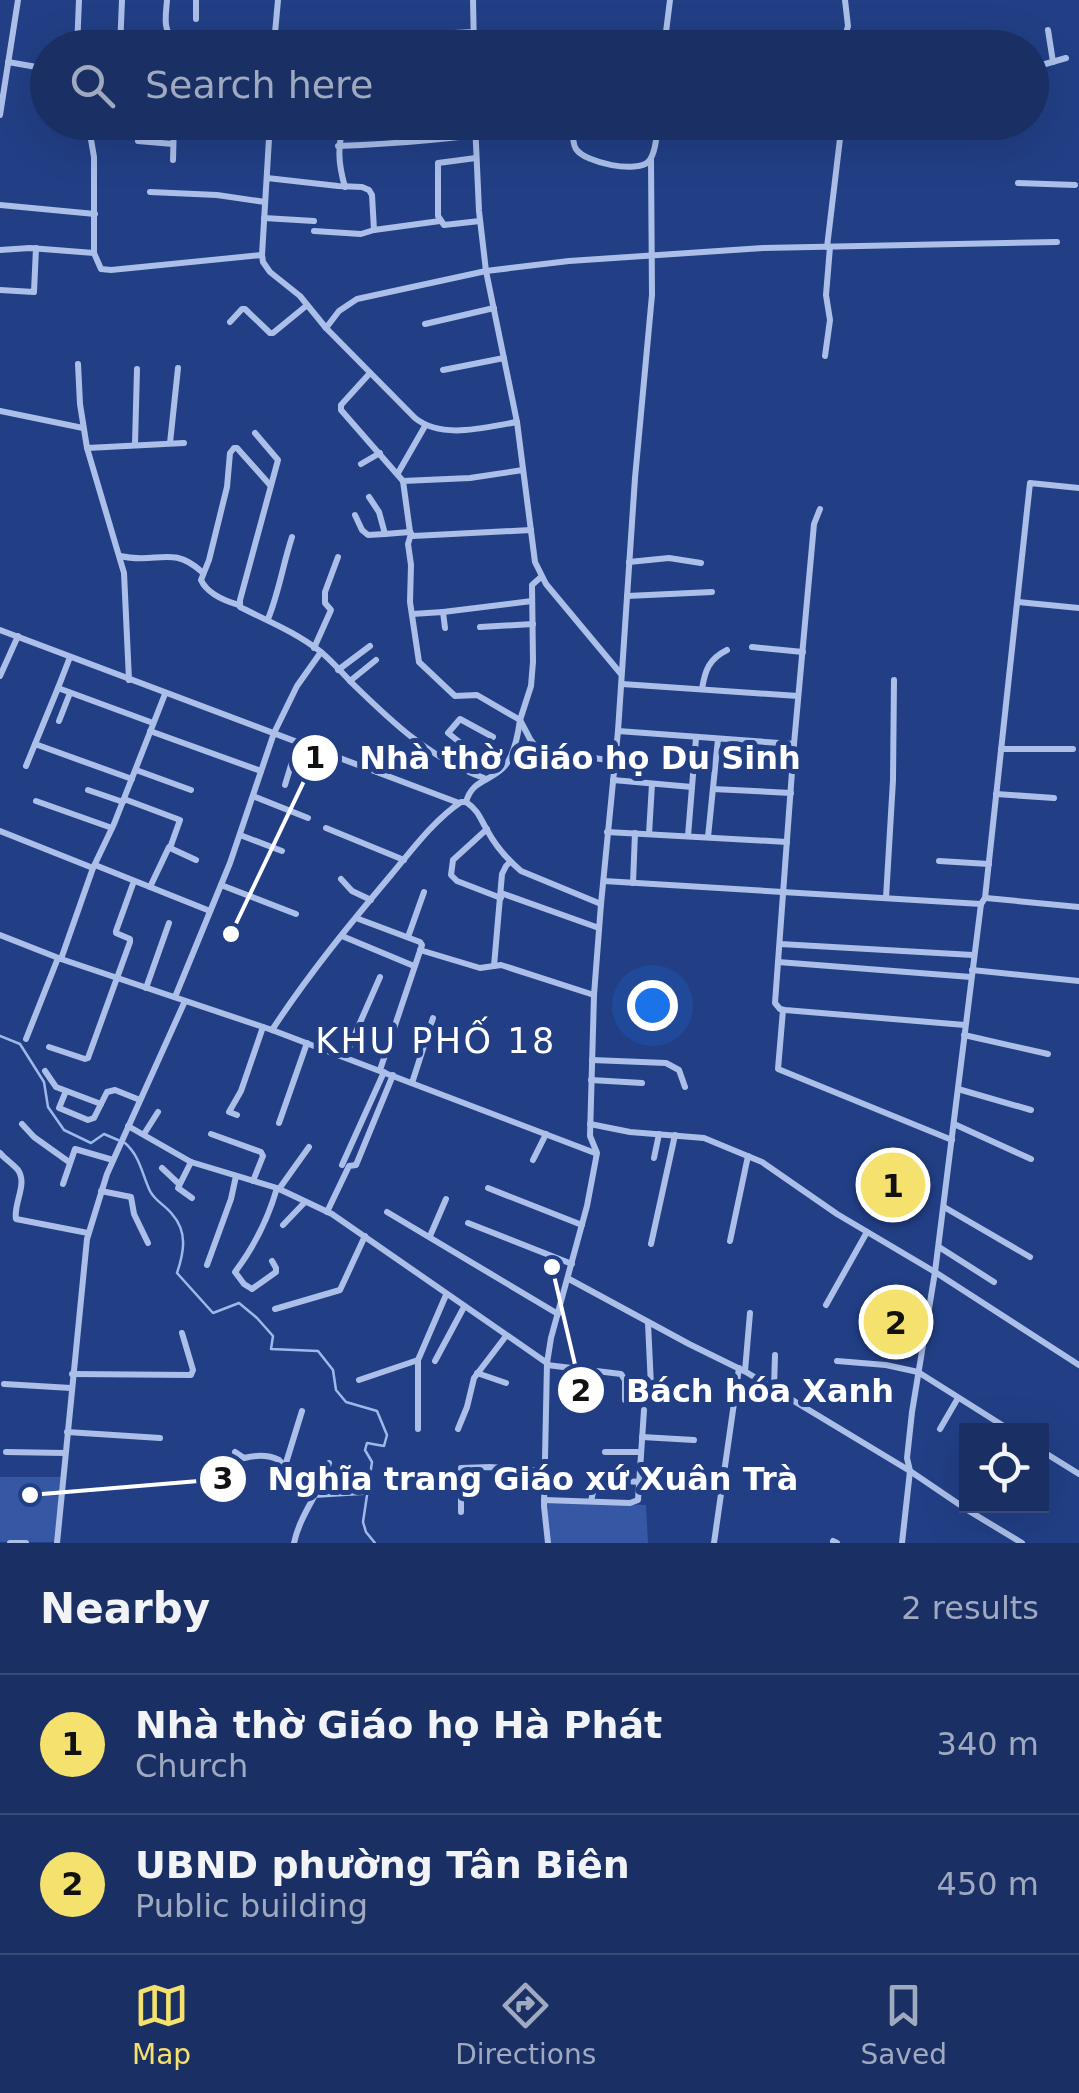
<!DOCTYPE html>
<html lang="en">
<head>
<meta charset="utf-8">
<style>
	body { margin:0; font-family:"DejaVu Sans",sans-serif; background:#273b6d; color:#f1f3f6 }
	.controls { position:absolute; right:30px; bottom:30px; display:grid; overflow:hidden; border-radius:0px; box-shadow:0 10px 40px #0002 }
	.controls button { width:90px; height:90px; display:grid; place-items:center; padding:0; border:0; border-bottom:2px solid #384a78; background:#1a2f64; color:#f1f3f6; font:50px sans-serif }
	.you { position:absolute; left:652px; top:1005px; width:35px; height:35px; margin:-25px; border:8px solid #fff; border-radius:50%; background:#1a73e8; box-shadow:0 0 0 15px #1a73e833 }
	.badge { display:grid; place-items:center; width:65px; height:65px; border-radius:50%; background:#f5e16d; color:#111; font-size:32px; font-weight:700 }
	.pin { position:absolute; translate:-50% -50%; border:5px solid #fff; box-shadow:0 2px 10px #0006 }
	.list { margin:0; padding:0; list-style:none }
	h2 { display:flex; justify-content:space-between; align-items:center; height:130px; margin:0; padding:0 40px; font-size:42px }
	h2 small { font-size:32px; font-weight:400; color:#9fa9bf }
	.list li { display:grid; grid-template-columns:65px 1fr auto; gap:30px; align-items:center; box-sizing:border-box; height:140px; padding:0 40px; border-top:2px solid #384a78 }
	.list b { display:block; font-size:38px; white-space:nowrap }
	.list p { margin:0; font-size:32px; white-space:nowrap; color:#9fa9bf }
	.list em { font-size:32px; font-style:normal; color:#9fa9bf }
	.icon { flex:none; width:55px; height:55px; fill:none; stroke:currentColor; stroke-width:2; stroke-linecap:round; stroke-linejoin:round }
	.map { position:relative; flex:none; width:1079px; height:1543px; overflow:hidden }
	.search { position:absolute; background:#1a2f64; box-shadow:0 10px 40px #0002; left:30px; right:30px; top:30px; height:110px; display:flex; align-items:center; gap:25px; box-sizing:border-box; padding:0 35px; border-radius:55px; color:#9fa9bf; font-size:38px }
	.sheet { height:410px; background:#1a2f64 }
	nav { display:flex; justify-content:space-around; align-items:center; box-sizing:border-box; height:140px; border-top:2px solid #384a78; background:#1a2f64; font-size:28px; color:#9fa9bf }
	nav a { display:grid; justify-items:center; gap:5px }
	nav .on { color:#f5e16d }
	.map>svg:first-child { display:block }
</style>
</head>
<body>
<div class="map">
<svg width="1079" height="1543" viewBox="0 0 1079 1543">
	<rect width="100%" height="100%" fill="#223f86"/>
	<!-- green -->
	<g fill="#3657a3">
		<polygon points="0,1477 61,1477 55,1542 0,1542"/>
		<polygon points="546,1502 646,1505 648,1543 550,1543"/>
	</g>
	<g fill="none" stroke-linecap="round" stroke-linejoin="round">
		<!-- stream -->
		<g stroke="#9fb8ea" stroke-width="2.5">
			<polyline points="0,1036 20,1044 44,1082 48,1107 64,1130 91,1143 104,1134 118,1140"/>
			<path d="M 125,1143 C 140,1156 142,1174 150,1191 C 155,1201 165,1205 172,1214 C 188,1232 184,1252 177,1273 L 213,1313 L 239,1303 L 257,1318 L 273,1336 L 271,1349 L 318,1351 L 333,1370 L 336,1390 L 346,1402 L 377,1411 L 387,1435 L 384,1446 L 367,1443 L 365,1450 L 372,1462 L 363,1522 L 366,1532 L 375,1543"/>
		</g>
		<!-- minor -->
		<g stroke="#abbfe9" stroke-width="6">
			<path d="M 167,0 C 166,15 162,31 175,41 L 274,43"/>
			<polyline points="196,0 196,19"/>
			<polyline points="473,0 474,48"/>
			<polyline points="1048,30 1053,62"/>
			<polyline points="375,37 474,32"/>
			<polyline points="274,44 278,0"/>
			<polyline points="77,48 79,0"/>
			<polyline points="120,48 122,0"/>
			<polyline points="664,48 670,0"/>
			<polyline points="842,48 848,26 845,0"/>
			<polyline points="8,62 48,69"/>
			<polyline points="1035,67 1066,58"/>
			<polyline points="0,115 18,0"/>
			<polyline points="88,122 94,157 94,253 101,269 111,270 262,255"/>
			<path d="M 270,122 L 262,255 L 263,262 L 270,272 L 300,296 L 326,328 L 415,418 C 442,440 486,427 517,422"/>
			<polyline points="475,122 479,211 486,271 517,422 535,562 546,584 621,674"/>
			<path d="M 570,122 L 573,126 C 573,133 572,143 576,149 C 585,163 638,174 649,161 C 656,152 657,133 657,122"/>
			<polyline points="899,122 919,122"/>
			<polyline points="138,141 173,144"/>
			<path d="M 338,146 C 411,143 483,137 555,122"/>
			<polyline points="476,158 438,163 438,216 444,225 480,221"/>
			<polyline points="173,160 174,122"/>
			<polyline points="267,178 338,186 362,187 369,190 372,195 374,230"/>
			<polyline points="1018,183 1075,185"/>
			<path d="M 345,187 C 338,163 337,145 345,122"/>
			<polyline points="150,192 217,195 265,202"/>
			<polyline points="0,205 95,214"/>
			<polyline points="264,218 314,221"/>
			<polyline points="314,231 361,234 374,230 440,221"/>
			<polyline points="827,247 842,122"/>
			<polyline points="0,250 30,248 94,253"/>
			<polyline points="0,290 34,292 36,248"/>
			<polyline points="230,322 242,309 245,309 270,333 273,333 306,306"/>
			<polyline points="425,324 494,308"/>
			<polyline points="326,328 339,311 357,299 486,271 569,261 763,248 1057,242"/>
			<polyline points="825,356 830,320 826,295 830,247"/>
			<polyline points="78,364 80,404 87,448 184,443"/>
			<polyline points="443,370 504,358"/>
			<polyline points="370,373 341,405 341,410 403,481 470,478 523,470"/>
			<polyline points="0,411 83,428"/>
			<path d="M 255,433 L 278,460 L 240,600 L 240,607 C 268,621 297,633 321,652 C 333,662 343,674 354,685 C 394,724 431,759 484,778"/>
			<polyline points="170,443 178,368"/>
			<polyline points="135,444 137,369"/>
			<polyline points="87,448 124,573 129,680"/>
			<polyline points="361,464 380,453"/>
			<polyline points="398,473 425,426"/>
			<polyline points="403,481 410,532 413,536 531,530"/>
			<polyline points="369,497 379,512 385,534 410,532"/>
			<polyline points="820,509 814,524 794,744 775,1003 780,1009 785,1010 965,1025"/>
			<polyline points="355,515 362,530 368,535 385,534"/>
			<path d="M 411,534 L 408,544 L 411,565 L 410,602 L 419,662 L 455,696 L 477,695 L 520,720 C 518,735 514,757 503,768 C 489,782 472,780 466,802"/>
			<path d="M 120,556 C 157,565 171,544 202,572"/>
			<polyline points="629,562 669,558 701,563"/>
			<polyline points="541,577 532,585 533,662 531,686 520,720 530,739 538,750 615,761"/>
			<polyline points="627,596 712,592"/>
			<polyline points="1018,602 1079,608"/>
			<path d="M 239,605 C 225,601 207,593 201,580 L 209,560 L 227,487 L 230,453 L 234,448 L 237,448 L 270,485"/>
			<polyline points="443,612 532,601"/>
			<polyline points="412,614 443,612 445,628"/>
			<path d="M 268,619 C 279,592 283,564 292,537"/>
			<polyline points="480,627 533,624"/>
			<polyline points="0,630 459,803"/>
			<polyline points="752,647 803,652"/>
			<polyline points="314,648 331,610 325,603 325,592 338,557"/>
			<polyline points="70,657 58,688 153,723"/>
			<polyline points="338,670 370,646"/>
			<polyline points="0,676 18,636"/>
			<polyline points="350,681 376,660"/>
			<polyline points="622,684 798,696"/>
			<path d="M 702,689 C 705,670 709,659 727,650"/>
			<polyline points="59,721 70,693"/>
			<polyline points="150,731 261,771"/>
			<polyline points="618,731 794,744"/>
			<polyline points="493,737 460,719 448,733 497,772"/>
			<polyline points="35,744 132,779"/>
			<polyline points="1001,749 1073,749"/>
			<polyline points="26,766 58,688"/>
			<polyline points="136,770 191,790"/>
			<polyline points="613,780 692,787"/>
			<polyline points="285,785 298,742"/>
			<polyline points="713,789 791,793"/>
			<polyline points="88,790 123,802"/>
			<polyline points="996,794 1054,798"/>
			<polyline points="253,796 308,818"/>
			<polyline points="124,799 180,820 170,848 196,860"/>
			<polyline points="36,801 112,828"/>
			<polyline points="326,828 404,860"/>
			<polyline points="487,829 453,860 451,875 457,881 501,898"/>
			<polyline points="0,831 93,868"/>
			<polyline points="607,832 787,842"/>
			<polyline points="649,834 652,784"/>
			<polyline points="240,835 282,851"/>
			<polyline points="688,836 696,738"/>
			<polyline points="708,837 718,739"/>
			<polyline points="939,861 989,864"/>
			<polyline points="95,865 210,911"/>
			<polyline points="341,879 352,891 371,900"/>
			<polyline points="604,881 981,904"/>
			<polyline points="633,883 635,833"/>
			<polyline points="221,885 296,914"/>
			<polyline points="150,887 169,847"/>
			<polyline points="501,893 599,928"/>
			<polyline points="886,898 893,780 894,680"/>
			<polyline points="986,898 1079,907"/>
			<polyline points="356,918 420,942 422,945 380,1070"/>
			<polyline points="0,935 61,959 272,1030 595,1153"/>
			<polyline points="342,936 414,966"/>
			<polyline points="408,937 424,892"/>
			<polyline points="780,944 973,955"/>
			<polyline points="420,950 480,968 501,965 594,995"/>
			<polyline points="61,959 93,868 114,824 165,694"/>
			<polyline points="778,962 971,977"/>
			<polyline points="494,966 502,874 506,866 510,862"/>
			<polyline points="972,970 1079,981"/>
			<polyline points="146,988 169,923"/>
			<polyline points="175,997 230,863 274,733 297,686 321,652"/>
			<polyline points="783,1010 778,1069 952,1140"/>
			<path d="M 272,1030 C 308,975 349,925 391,875 C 412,850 434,820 461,802 L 466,802 C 478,810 480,818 487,830 C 495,845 508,860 521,871 L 601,904"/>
			<polyline points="964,1035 1048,1054"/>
			<polyline points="26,1039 58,958"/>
			<polyline points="49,1047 85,1059 88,1058 130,942 130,939 116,933 116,931 134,881"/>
			<polyline points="345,1057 380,977"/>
			<polyline points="592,1060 666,1063 679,1070 685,1087"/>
			<polyline points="45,1071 56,1087 101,1104"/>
			<polyline points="591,1080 642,1083"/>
			<polyline points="412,1083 433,1018"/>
			<polyline points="958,1089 1031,1110"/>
			<polyline points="66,1091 59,1108 88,1120 94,1118 107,1092 115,1090 140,1100"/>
			<polyline points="237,1115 229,1112 241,1091 263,1027"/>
			<polyline points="279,1123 307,1043"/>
			<polyline points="22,1124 34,1137 69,1162"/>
			<polyline points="590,1124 630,1132 704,1138 762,1162 837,1214 935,1272 1079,1365"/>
			<polyline points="954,1124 1031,1159"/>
			<polyline points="128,1126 191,1162 277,1188 332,1214 547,1363"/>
			<polyline points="144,1134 158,1112"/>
			<polyline points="211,1134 261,1152 263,1156 253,1181"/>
			<path d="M 0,1153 C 5,1159 13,1164 18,1170 C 28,1184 13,1204 16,1219 L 88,1233"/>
			<polyline points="654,1158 659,1134"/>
			<polyline points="533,1160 546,1134"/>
			<polyline points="191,1162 178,1188 192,1198"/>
			<polyline points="342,1165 384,1072"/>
			<polyline points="162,1168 179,1184"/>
			<polyline points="63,1184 75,1149 113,1160"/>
			<polyline points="488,1188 582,1225"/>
			<polyline points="279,1189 309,1147"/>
			<polyline points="101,1191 131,1197 134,1214 148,1243"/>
			<polyline points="944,1207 1030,1257"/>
			<polyline points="327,1212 349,1166 356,1165 393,1075"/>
			<polyline points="387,1212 558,1314"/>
			<polyline points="468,1223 572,1264"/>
			<polyline points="283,1225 305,1202"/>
			<polyline points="430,1236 446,1199"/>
			<polyline points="730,1241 748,1156"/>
			<polyline points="651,1244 675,1135"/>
			<polyline points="939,1247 994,1282"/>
			<path d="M 272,1261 L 276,1268 L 276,1272 L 252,1289 L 244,1284 L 235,1272 C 254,1247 268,1219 277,1188"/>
			<polyline points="207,1265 231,1199 236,1176"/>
			<polyline points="569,1279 689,1344 746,1372 910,1471 969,1511 1022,1543"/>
			<polyline points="826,1305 867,1232"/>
			<polyline points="275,1309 340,1290 365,1236"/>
			<polyline points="648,1323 651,1386"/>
			<polyline points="435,1361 464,1307"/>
			<polyline points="837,1361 886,1365 918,1372 1010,1430"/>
			<polyline points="547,1365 621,1374 625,1380 625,1400"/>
			<polyline points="745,1371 750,1313"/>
			<polyline points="477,1373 506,1383"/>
			<polyline points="72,1374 191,1375 193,1370 182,1333"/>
			<polyline points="359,1380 418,1360"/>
			<polyline points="4,1384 71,1388"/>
			<polyline points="774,1389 775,1355"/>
			<polyline points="418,1429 418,1360 446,1295"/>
			<polyline points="458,1429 467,1407 474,1378 506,1336"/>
			<polyline points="940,1429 958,1398"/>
			<polyline points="67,1432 160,1438"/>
			<polyline points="642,1437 694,1440"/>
			<polyline points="1042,1451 1079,1474"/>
			<polyline points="6,1452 65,1453"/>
			<path d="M 235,1452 L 244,1458 C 256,1455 267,1454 279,1460 L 314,1495 L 363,1492"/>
			<polyline points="605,1452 641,1452"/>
			<polyline points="285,1466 302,1411"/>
			<polyline points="544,1500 630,1503 638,1500 644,1410"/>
			<polyline points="591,1501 596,1479 640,1482"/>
			<polyline points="461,1512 461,1468 490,1467 544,1471"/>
			<polyline points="833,1541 837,1543"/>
			<polyline points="10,1543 26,1543"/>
			<polyline points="57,1543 87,1239 107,1174 185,1001"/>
			<path d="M 294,1543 C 300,1514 321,1491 329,1463"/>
			<polyline points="548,1543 544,1506 547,1363 551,1338 587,1206 597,1153 590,1136 594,995 601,904 618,731 635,478 652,295 651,159"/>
			<polyline points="714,1543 739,1368"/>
			<polyline points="902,1543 910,1471 907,1458 912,1412 935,1272 981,904 985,898 1030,483 1079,488"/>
		</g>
	</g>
	<g text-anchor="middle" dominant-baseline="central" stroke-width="10" stroke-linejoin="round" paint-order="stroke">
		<!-- quarter labels -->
		<g font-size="35" letter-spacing="2.5" fill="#fff" stroke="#223f86">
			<text x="436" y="1041">KHU PHỐ 18</text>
		</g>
	</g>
	<!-- callouts -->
	<path fill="none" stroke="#fff" stroke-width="4" d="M231 934L315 758M552 1267L581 1390M30 1495L223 1479"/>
	<g fill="#fff" stroke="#223f86" stroke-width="4">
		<circle cx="231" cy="934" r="10"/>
		<circle cx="552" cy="1267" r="10"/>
		<circle cx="30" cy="1495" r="10"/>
		<circle cx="315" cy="758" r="25"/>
		<circle cx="581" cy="1390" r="25"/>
		<circle cx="223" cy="1479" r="25"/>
	</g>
	<g font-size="30" text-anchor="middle" font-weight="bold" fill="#111">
		<text x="315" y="768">1</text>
		<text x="581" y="1401">2</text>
		<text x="223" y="1489">3</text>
	</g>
	<g font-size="32" text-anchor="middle" font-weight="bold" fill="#fff" stroke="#223f86" stroke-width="10" stroke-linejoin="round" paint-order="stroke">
		<text x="580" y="769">Nhà thờ Giáo họ Du Sinh</text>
		<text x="760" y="1402">Bách hóa Xanh</text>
		<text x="533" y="1490">Nghĩa trang Giáo xứ Xuân Trà</text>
	</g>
</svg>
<div class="controls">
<button><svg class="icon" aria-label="locate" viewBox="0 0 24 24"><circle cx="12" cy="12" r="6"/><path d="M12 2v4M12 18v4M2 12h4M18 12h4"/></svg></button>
</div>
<div class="you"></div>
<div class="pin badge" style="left:893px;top:1185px">1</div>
<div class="pin badge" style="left:896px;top:1322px">2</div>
<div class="search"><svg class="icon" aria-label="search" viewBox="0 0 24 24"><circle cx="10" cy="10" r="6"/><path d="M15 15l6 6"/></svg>Search here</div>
</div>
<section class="sheet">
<h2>Nearby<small>2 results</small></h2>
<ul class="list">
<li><span class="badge">1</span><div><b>Nhà thờ Giáo họ Hà Phát</b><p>Church</p></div><em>340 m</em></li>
<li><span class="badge">2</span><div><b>UBND phường Tân Biên</b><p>Public building</p></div><em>450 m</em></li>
</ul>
</section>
<nav>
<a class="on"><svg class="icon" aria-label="map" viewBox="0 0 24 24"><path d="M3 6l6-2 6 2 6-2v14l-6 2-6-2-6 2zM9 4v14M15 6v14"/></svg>Map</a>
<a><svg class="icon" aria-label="directions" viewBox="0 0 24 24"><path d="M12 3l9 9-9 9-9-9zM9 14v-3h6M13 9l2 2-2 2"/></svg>Directions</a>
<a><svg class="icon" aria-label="saved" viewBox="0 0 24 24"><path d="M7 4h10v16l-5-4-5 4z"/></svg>Saved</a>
</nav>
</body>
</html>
